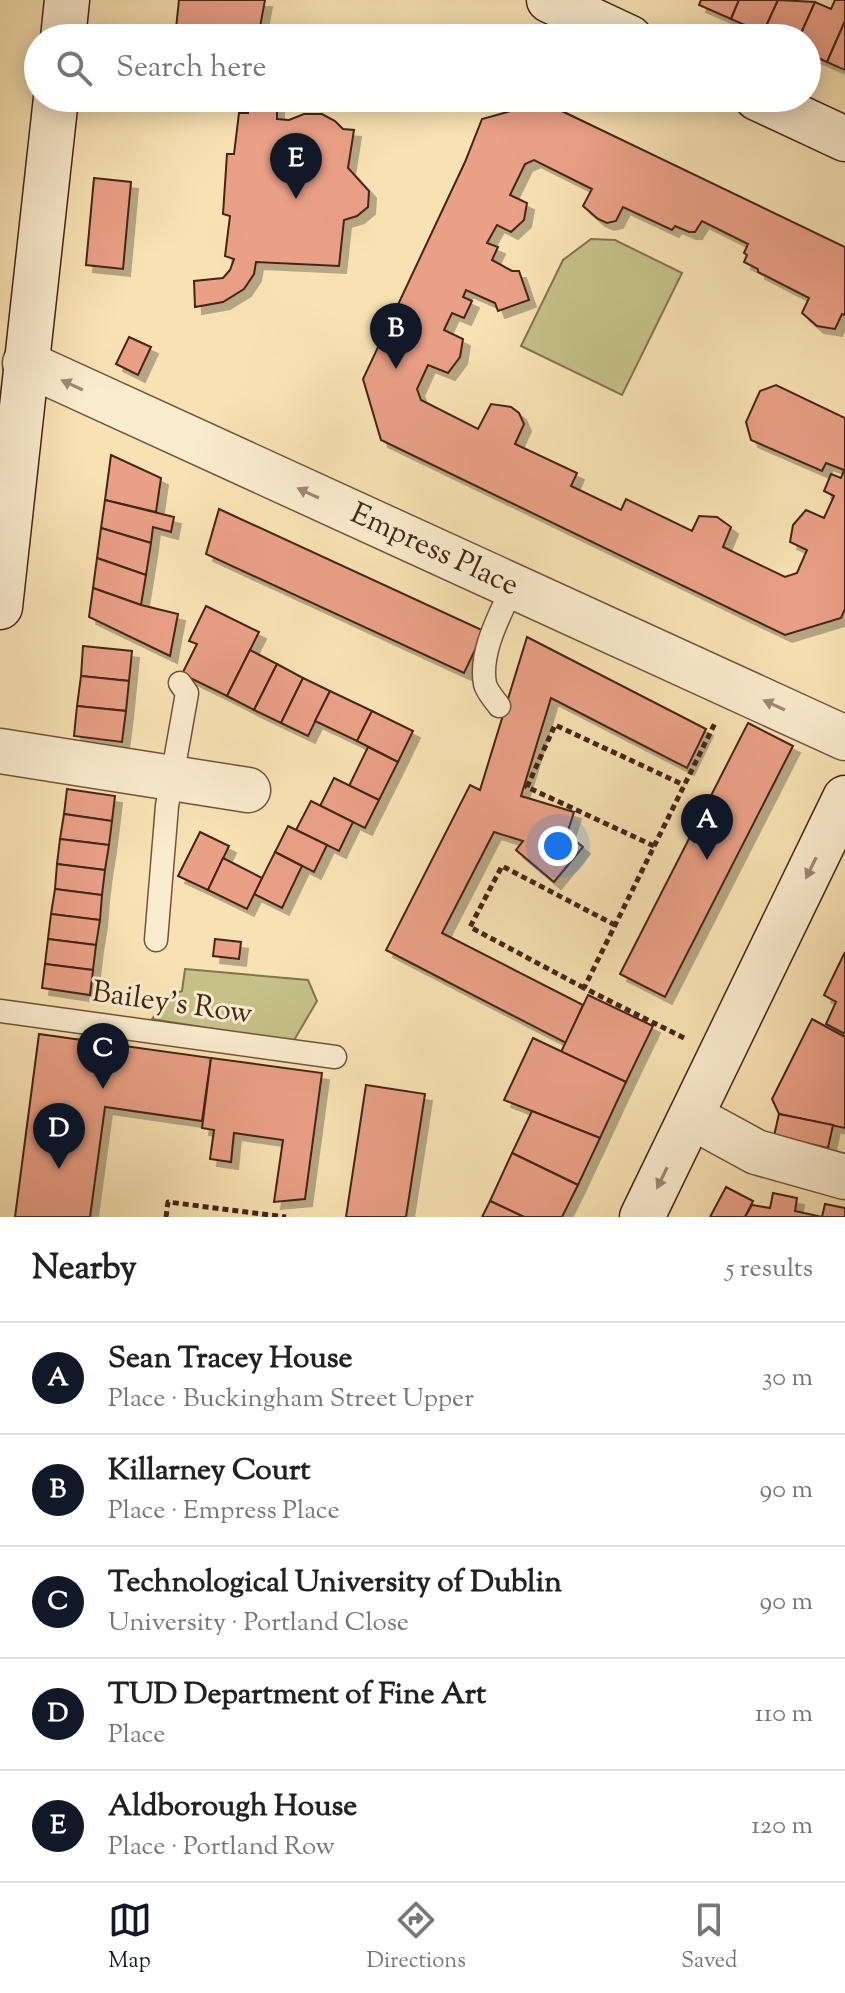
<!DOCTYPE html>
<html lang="en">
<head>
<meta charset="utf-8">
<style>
	body { margin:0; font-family:"Sorts Mill Goudy",serif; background:#f2f2f2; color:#222 }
	.you { position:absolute; left:558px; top:846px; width:28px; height:28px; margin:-20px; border:6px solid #fff; border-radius:50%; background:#1a73e8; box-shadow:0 0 0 12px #1a73e833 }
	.badge { display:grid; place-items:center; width:52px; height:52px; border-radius:50%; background:#111827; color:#fff; font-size:26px; font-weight:700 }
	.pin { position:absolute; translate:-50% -66px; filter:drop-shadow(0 2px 4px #0008) }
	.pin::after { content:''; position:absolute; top:42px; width:28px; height:24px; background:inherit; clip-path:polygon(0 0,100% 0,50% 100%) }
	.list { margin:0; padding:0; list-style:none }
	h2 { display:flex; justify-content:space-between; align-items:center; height:104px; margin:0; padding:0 32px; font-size:34px }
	h2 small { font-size:26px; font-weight:400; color:#767676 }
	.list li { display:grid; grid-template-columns:52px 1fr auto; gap:24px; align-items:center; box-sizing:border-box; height:112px; padding:0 32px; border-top:2px solid #e0e0e0 }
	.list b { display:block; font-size:30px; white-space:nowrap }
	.list p { margin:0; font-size:26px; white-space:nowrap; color:#767676 }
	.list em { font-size:26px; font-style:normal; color:#767676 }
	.icon { flex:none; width:44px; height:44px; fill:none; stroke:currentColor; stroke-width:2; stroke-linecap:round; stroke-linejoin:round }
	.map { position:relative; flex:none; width:845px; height:1217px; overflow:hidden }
	.search { position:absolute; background:#fff; box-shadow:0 4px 20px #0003; left:24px; right:24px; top:24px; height:88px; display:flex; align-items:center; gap:20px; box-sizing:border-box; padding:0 28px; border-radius:44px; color:#767676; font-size:30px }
	.sheet { height:664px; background:#fff }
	nav { display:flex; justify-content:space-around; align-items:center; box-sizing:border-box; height:112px; border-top:2px solid #e0e0e0; background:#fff; font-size:22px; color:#767676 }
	nav a { display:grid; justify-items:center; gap:4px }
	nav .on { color:#111827 }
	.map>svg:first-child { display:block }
</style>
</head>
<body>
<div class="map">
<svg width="845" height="1217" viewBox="0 0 845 1217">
	<defs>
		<filter id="shadow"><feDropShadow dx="7" dy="7" stdDeviation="0" flood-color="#0004"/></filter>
	</defs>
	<rect width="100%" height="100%" fill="#f8e2b3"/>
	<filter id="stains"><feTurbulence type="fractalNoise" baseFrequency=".0025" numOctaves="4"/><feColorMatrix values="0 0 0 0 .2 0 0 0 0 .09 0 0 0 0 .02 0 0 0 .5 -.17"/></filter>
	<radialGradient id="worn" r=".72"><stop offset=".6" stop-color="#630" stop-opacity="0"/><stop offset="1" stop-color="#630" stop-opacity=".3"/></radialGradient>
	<!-- green -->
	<g fill="#c5c188" stroke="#847350" stroke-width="2">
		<polygon points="591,239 615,240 682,273 622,395 521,346 563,260"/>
		<polygon points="185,969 308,980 317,1001 293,1042 152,1019 171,995 182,991"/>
	</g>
	<!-- building -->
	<g fill="#eaa087" stroke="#442518" stroke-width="2" filter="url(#shadow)">
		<polygon points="179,0 265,0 258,38 175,38"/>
		<polygon points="701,0 739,0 731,19 699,5"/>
		<polygon points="739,0 778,0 763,33 731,19"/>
		<polygon points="778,0 815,2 799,38 773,38 763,33"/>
		<polygon points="835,0 845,0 845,21 827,62 807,53 807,38 799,38 815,2 831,9"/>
		<polygon points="845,21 845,70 827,62"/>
		<polygon points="249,98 277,98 277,119 289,120 304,114 322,114 335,121 343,129 354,130 348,168 369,191 368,207 357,216 344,220 339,266 256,262 254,274 244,289 223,302 195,307 194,281 223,278 230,270 234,259 225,256 230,216 223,214 227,154 234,154 239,113 248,113"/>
		<polygon points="543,102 845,247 845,315 842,314 835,329 817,326 802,313 809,298 758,272 758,269 744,262 747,255 744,253 748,244 702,221 695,232 689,232 675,226 672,230 623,207 616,221 607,223 598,219 583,206 592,189 534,160 525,164 510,195 527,203 524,220 511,232 497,225 487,243 498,247 492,260 512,271 519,271 529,300 498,311 495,303 466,290 463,297 472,301 464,318 452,313 444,330 463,339 460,357 448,373 428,365 417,389 421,400 478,429 491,404 511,407 519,413 524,424 515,444 577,473 571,486 621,510 626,499 692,531 699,516 717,517 731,527 723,547 785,577 797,573 807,550 790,542 793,525 806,510 824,518 834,496 824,491 831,474 841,478 844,470 826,463 822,471 751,440 746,422 760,391 776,385 845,418 845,609 841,618 785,635 381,440 363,379 465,162 482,119"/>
		<polygon points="94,178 131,182 123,269 86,265"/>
		<polygon points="129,337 151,347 138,375 116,364"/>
		<polygon points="111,455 161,478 156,512 105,500"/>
		<polygon points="105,500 174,517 171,532 153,527 151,543 101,528"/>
		<polygon points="219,509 484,631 464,673 206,554"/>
		<polygon points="101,528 151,543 146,575 97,558"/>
		<polygon points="97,558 146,575 141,605 93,588"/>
		<polygon points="93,588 141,605 178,614 170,656 89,617"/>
		<polygon points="206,606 259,632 227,696 182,674 197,644 189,641"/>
		<polygon points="527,637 706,729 687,768 551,698 521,796 574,812 567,834 583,847 554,882 516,850 523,841 494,832 442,933 583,1005 566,1043 386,950 470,785 480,790"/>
		<polygon points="83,646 132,651 129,681 81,676"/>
		<polygon points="250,650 277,664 254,710 227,696"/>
		<polygon points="277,664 303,678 281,723 254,710"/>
		<polygon points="81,676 129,681 126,711 77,706"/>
		<polygon points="303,678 330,691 308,736 281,723"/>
		<polygon points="330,691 372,711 357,741 315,721"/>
		<polygon points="77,706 126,711 122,742 74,736"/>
		<polygon points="372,711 413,731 398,762 357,741"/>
		<polygon points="748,723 793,746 665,997 620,974"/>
		<polygon points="368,747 398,762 379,800 349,786"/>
		<polygon points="334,778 379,800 365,828 320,806"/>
		<polygon points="67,789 115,796 112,821 64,814"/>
		<polygon points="311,801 353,822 339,851 296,830"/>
		<polygon points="64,814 112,821 109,845 60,839"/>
		<polygon points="288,826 327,845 314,872 275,852"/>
		<polygon points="200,832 229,846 208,890 178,876"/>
		<polygon points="60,839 109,845 105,870 57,864"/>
		<polygon points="275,852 302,866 282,908 254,894"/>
		<polygon points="223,858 262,878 247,909 208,890"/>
		<polygon points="57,864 105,870 102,895 55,889"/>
		<polygon points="55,889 102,895 100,920 51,914"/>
		<polygon points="51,914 100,920 96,945 48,939"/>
		<polygon points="48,939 96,945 93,970 45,964"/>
		<polygon points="215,939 241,942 239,959 213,956"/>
		<polygon points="845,952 845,1034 826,1024 836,1002 824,995"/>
		<polygon points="45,964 93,970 90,995 42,988"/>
		<polygon points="588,995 653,1026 626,1082 561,1052"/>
		<polygon points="812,1019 845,1037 845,1128 779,1114 772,1099"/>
		<polygon points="39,1034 211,1058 202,1121 105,1107 90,1217 15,1217"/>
		<polygon points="533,1038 626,1082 600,1138 504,1100"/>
		<polygon points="211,1058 322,1073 305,1199 274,1202 283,1140 234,1133 231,1162 210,1159 214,1130 202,1128"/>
		<polygon points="366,1085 425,1094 406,1217 346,1217"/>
		<polygon points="532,1111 600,1138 578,1185 512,1153"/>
		<polygon points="779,1114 833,1125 828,1148 774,1136"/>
		<polygon points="512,1153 578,1185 562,1217 524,1217 490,1201"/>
		<polygon points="726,1187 753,1201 745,1217 710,1217"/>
		<polygon points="773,1193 797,1198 795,1211 822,1217 825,1204 845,1208 845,1217 745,1217 752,1205 770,1208"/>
		<polygon points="490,1201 524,1217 482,1217"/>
	</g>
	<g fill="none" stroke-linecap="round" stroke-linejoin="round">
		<defs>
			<g id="lane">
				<path d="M 499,706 C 495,700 487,692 485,684 C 479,652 500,615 513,586"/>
				<polyline points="156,940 167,806 187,693 180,683"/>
				<polyline points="0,1011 335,1057"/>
			</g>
			<g id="street">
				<path id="s1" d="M 25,363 L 845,738"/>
				<polyline points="0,751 248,790"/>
				<polyline points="692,1117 756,1152 845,1177"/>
			</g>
			<g id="secondary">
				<polyline points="549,0 630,38"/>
				<polyline points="63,38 67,0"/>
				<polyline points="757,98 845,139"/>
				<polyline points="0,607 56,98"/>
				<polyline points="642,1217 845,798"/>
			</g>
		</defs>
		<!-- lane casing -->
		<use href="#lane" stroke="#71543f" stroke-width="25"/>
		<!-- street casing -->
		<use href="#street" stroke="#71543f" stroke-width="47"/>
		<!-- secondary casing -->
		<use href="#secondary" stroke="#442518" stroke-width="47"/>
		<!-- path -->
		<g stroke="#442518" stroke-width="5" stroke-dasharray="6 4" stroke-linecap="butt">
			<polyline points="654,846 527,787 555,725 684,785"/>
			<polyline points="584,988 470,927 502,866 615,925"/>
			<polyline points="684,1038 584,988 716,721"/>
			<polyline points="166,1217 168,1202 286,1217"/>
		</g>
		<!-- lane -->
		<use href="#lane" stroke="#faecce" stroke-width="22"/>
		<!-- street -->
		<use href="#street" stroke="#faecce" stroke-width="44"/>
		<!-- secondary -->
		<use href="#secondary" stroke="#faecce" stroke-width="44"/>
	</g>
	<!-- one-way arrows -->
	<defs><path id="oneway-solid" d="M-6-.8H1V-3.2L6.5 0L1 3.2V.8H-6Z" transform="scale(2)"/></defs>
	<g fill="#9f8873">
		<use href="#oneway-solid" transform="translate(72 385) rotate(-155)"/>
		<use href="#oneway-solid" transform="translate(308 493) rotate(-155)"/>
		<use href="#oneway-solid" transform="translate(774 705) rotate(-155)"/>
		<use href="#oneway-solid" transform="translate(811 868) rotate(116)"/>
		<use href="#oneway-solid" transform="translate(662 1178) rotate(116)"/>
	</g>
	<g text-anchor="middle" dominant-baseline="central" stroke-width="6" stroke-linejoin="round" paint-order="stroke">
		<!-- street labels -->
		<g font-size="30" fill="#442518" stroke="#faecce">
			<text stroke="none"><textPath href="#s1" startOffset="450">Empress Place</textPath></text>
			<text transform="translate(172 1004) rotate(8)">Bailey's Row</text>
		</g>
	</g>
	<rect width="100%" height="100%" filter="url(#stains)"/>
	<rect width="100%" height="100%" fill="url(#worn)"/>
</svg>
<div class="you"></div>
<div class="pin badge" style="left:707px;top:860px">A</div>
<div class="pin badge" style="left:396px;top:369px">B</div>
<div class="pin badge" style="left:103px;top:1089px">C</div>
<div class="pin badge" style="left:59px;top:1169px">D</div>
<div class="pin badge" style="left:296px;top:199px">E</div>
<div class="search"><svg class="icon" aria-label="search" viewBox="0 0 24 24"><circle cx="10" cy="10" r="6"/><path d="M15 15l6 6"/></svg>Search here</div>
</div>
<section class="sheet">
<h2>Nearby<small>5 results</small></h2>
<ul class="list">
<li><span class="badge">A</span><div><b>Sean Tracey House</b><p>Place · Buckingham Street Upper</p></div><em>30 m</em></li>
<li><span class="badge">B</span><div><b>Killarney Court</b><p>Place · Empress Place</p></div><em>90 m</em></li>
<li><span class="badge">C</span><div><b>Technological University of Dublin</b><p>University · Portland Close</p></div><em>90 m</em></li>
<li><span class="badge">D</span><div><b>TUD Department of Fine Art</b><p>Place</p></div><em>110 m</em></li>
<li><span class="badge">E</span><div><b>Aldborough House</b><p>Place · Portland Row</p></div><em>120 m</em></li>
</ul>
</section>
<nav>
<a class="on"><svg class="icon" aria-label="map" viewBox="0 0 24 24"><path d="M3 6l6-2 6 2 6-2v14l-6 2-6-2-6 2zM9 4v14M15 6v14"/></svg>Map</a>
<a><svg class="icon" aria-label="directions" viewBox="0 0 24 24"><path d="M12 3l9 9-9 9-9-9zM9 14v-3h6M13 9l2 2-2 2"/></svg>Directions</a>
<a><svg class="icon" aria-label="saved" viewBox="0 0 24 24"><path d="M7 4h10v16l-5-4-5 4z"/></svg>Saved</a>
</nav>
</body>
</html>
